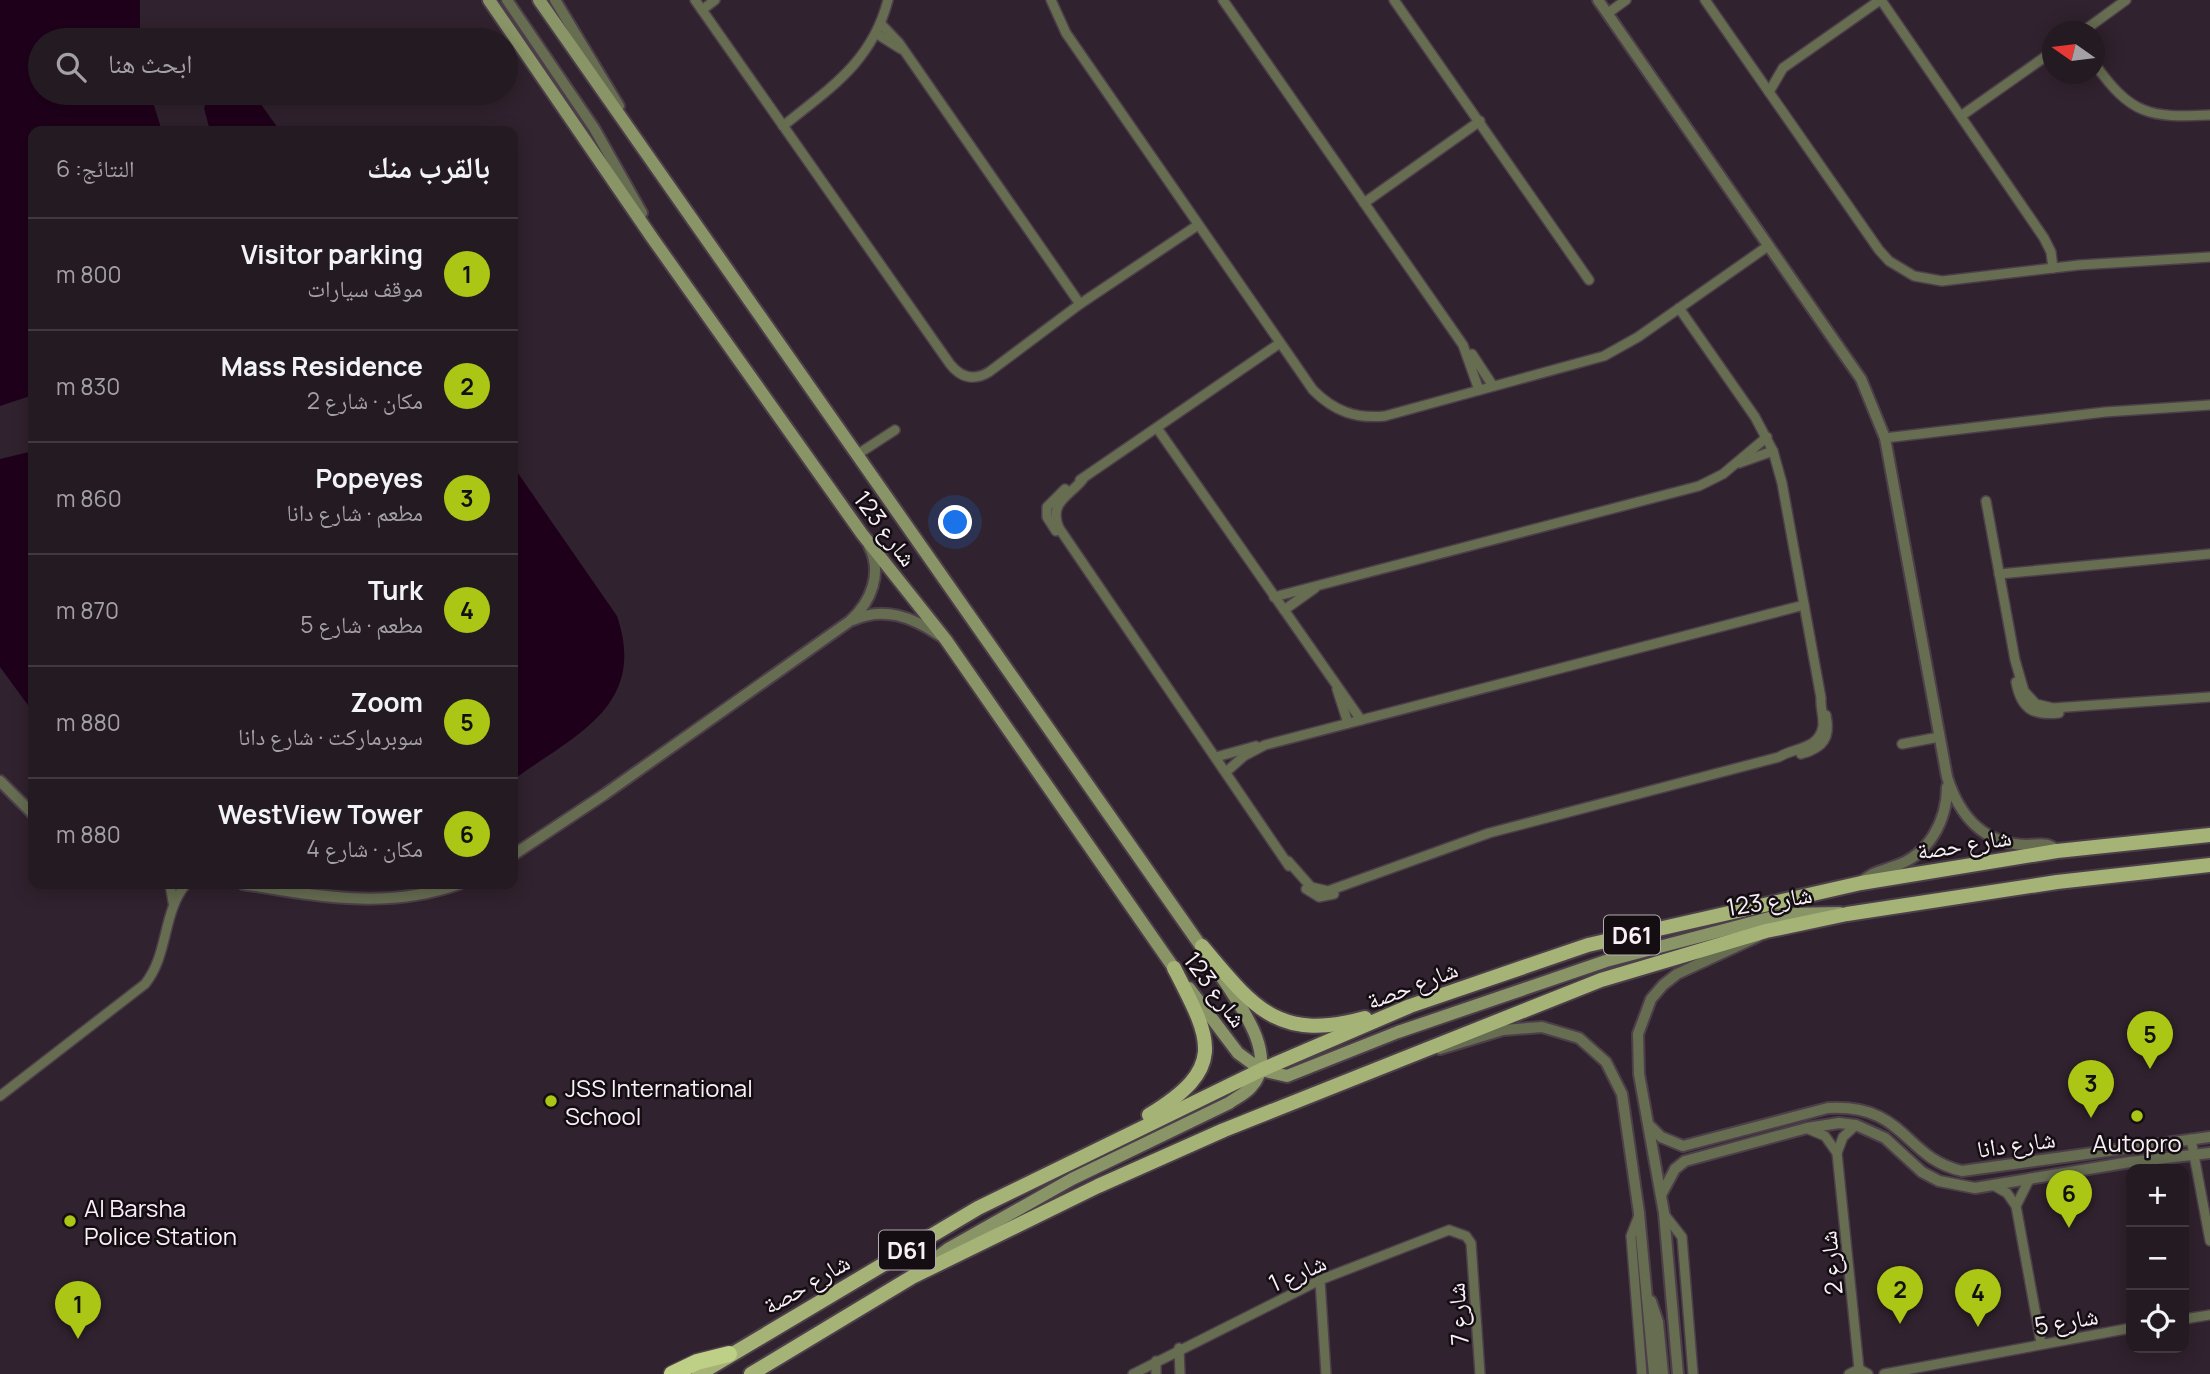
<!DOCTYPE html>
<html lang="ar">
<head>
<meta charset="utf-8">
<style>
	body { margin:0; font-family:Manrope,"Noto Naskh Arabic",sans-serif; background:#2c232a; color:#f1f3f6; direction:rtl }
	.controls { position:absolute; right:21px; bottom:21px; display:grid; overflow:hidden; border-radius:14px; box-shadow:0 4px 18px #0003 }
	.controls button { width:63px; height:63px; display:grid; place-items:center; padding:0; border:0; border-bottom:2px solid #413840; background:#241a22; color:#f1f3f6; font:35px sans-serif }
	.compass { position:absolute; left:2042px; top:21px; width:63px; height:63px; border-radius:50%; background:#241a22; box-shadow:0 4px 18px #0003; rotate:284deg }
	.you { position:absolute; left:956px; top:523px; width:24px; height:24px; margin:-18px; border:5px solid #fff; border-radius:50%; background:#1a73e8; box-shadow:0 0 0 10px #1a73e833 }
	.badge { display:grid; place-items:center; width:46px; height:46px; border-radius:50%; background:#abc615; color:#111; font-size:23px; font-weight:700 }
	.pin { position:absolute; translate:-50% -58px; filter:drop-shadow(0 2px 4px #0008) }
	.pin::after { content:''; position:absolute; top:37px; width:24px; height:21px; background:inherit; clip-path:polygon(0 0,100% 0,50% 100%) }
	.list { margin:0; padding:0; list-style:none }
	h2 { display:flex; justify-content:space-between; align-items:center; height:91px; margin:0; padding:0 28px; font-size:30px }
	h2 small { font-size:23px; font-weight:400; color:#a3a1a5 }
	.list li { display:grid; grid-template-columns:46px 1fr auto; gap:21px; align-items:center; box-sizing:border-box; height:112px; padding:0 28px; border-top:2px solid #413840 }
	.list b { display:block; font-size:26px; white-space:nowrap }
	.list p { margin:0; font-size:23px; white-space:nowrap; color:#a3a1a5 }
	.list em { font-size:23px; font-style:normal; color:#a3a1a5 }
	.icon { flex:none; width:38px; height:38px; fill:none; stroke:currentColor; stroke-width:2; stroke-linecap:round; stroke-linejoin:round }
	.map { position:relative; flex:none; width:2210px; height:1374px; overflow:hidden; direction:ltr }
	.search { position:absolute; background:#241a22; box-shadow:0 4px 18px #0003; left:28px; top:28px; width:490px; height:77px; display:flex; align-items:center; gap:18px; box-sizing:border-box; padding:0 24px; border-radius:38px; color:#a3a1a5; font-size:26px }
	.panel { position:absolute; background:#241a22; box-shadow:0 4px 18px #0003; left:28px; top:126px; width:490px; height:763px; border-radius:14px; direction:rtl }
	.map>svg:first-child { display:block }
</style>
</head>
<body>
<div class="map">
<svg width="2210" height="1374" viewBox="0 0 2210 1374">
	<rect width="100%" height="100%" fill="#30222e"/>
	<!-- water -->
	<g fill="#1f001b">
		<polygon points="0,0 140,0 140,40 40,40 40,93 150,93 162,131 33,131 33,395 0,406"/>
		<polygon points="210,93 253,93 280,131 210,131 204,108"/>
		<polygon points="33,451 33,712 0,667 0,459"/>
		<path d="M 513,466 L 617,616 C 648,707 574,735 513,780 Z"/>
	</g>
	<g fill="none" stroke-linecap="round" stroke-linejoin="round">
		<defs>
			<g id="minor">
				<path d="M 695,0 L 950,364 C 961,378 974,381 989,372 L 1080,304 L 1198,225"/>
				<path d="M 1051,0 L 1066,33 L 1313,390 C 1334,411 1355,419 1385,416 L 1604,356 L 1638,337 L 1768,246"/>
				<polyline points="1223,0 1463,345 1479,390"/>
				<polyline points="1394,0 1589,280"/>
				<polyline points="1705,0 1879,250 1889,261 1914,276 1942,281 2079,265 2210,257"/>
				<polyline points="1881,0 2044,238 2051,252 2053,268"/>
				<polyline points="702,10 715,0"/>
				<polyline points="1608,13 1626,0"/>
				<polyline points="881,24 899,43 1080,304"/>
				<polyline points="2082,32 2126,0"/>
				<polyline points="877,34 901,49"/>
				<path d="M 2094,63 C 2131,115 2149,118 2210,115"/>
				<polyline points="1769,92 1783,68 1880,0"/>
				<polyline points="1961,116 2052,52"/>
				<path d="M 783,126 C 830,88 872,62 888,0"/>
				<polyline points="1364,203 1480,121"/>
				<polyline points="1472,354 1493,386"/>
				<polyline points="1157,428 1361,720"/>
				<polyline points="1885,438 2105,412 2210,405"/>
				<polyline points="858,454 895,430"/>
				<polyline points="1739,463 1773,451"/>
				<path d="M 1083,479 C 1070,496 1048,502 1059,528 L 1289,866"/>
				<polyline points="1080,480 1280,343"/>
				<polyline points="1986,501 2015,660 2024,691 2036,704 2053,708 2210,697"/>
				<polyline points="1056,531 1047,517 1047,507 1065,489"/>
				<polyline points="1999,574 2210,554"/>
				<polyline points="1274,597 1699,486 1723,474 1767,437"/>
				<polyline points="1284,610 1315,588"/>
				<path d="M 2016,682 C 2021,709 2033,716 2059,713"/>
				<polyline points="1337,689 1348,723"/>
				<polyline points="1902,744 1939,737"/>
				<path d="M 1801,754 C 1823,748 1831,738 1826,715"/>
				<polyline points="1216,757 1256,746"/>
				<polyline points="1226,772 1244,756 1265,745 1804,605"/>
				<path d="M 1288,861 L 1311,887 L 1328,891 L 1489,833 L 1779,757 C 1795,747 1819,750 1823,726 C 1824,717 1820,707 1821,698 L 1782,483 L 1773,451 L 1755,417 L 1679,308"/>
				<polyline points="170,884 173,902"/>
				<polyline points="1306,889 1319,897 1334,894"/>
				<path d="M 0,1096 L 145,984 C 169,954 162,913 186,884"/>
				<polyline points="1808,1129 1825,1136 1837,1153 1859,1369"/>
				<polyline points="2191,1139 2210,1241"/>
				<polyline points="1837,1153 1843,1137 1856,1125"/>
				<polyline points="1993,1185 2007,1193 2016,1206 2041,1343"/>
				<polyline points="2016,1206 2030,1178"/>
				<polyline points="1664,1214 1682,1237 1693,1374"/>
				<polyline points="1639,1215 1631,1236 1642,1374"/>
				<polyline points="1320,1280 1326,1374"/>
				<polyline points="2184,1319 2210,1315"/>
				<polyline points="1179,1348 1180,1374"/>
				<polyline points="1156,1361 1156,1374"/>
				<polyline points="1133,1374 1320,1280 1449,1230 1466,1236 1471,1243 1480,1374"/>
				<polyline points="1849,1374 1859,1369 1868,1374"/>
				<polyline points="1884,1374 2131,1328"/>
			</g>
			<g id="tertiary">
				<polyline points="507,0 594,128 642,213"/>
				<polyline points="555,0 619,106"/>
				<path d="M 1598,0 L 1861,379 L 1885,438 L 1947,777 C 1959,815 1983,844 2026,845 C 2039,845 2048,841 2057,851"/>
				<path d="M 853,620 C 884,606 912,617 939,635"/>
				<polyline points="0,781 33,814"/>
				<path d="M 513,855 L 605,794 L 850,621 C 871,602 883,573 869,546"/>
				<path d="M 1861,883 C 1871,872 1882,871 1895,866 C 1929,855 1947,820 1947,787"/>
				<path d="M 243,884 C 318,896 386,910 459,884"/>
				<polyline points="1440,1049 1503,1030 1542,1027 1579,1038 1606,1062 1622,1094 1639,1213 1654,1374"/>
				<path d="M 1649,1125 L 1661,1137 L 1683,1146 L 1828,1108 C 1907,1104 1902,1157 1962,1171 L 2210,1137"/>
				<polyline points="1661,1195 1675,1169 1685,1161 1807,1128 1839,1123 1856,1125 1885,1138 1922,1172 1939,1181 1975,1188 2130,1162 2210,1153"/>
				<polyline points="1651,1301 1658,1322 1663,1374"/>
				<polyline points="1678,1374 1664,1213 1639,1074 1638,1034 1651,999 1663,985 1677,974 1757,937"/>
			</g>
			<g id="secondary">
				<polyline points="489,0 653,239 862,534 946,640 1178,974"/>
				<polyline points="539,0 1205,952"/>
				<polyline points="1189,988 1238,1053 1261,1070 1287,1076 1398,1032 1606,961 1785,914 1840,913"/>
				<path d="M 923,1268 L 948,1249 L 1072,1179 L 1229,1103 C 1236,1098 1245,1094 1251,1087 C 1281,1056 1236,1000 1219,973"/>
			</g>
			<g id="primary">
				<path d="M 1202,946 C 1254,1008 1278,1042 1365,1018"/>
				<path d="M 1149,1115 C 1228,1067 1211,1040 1174,968"/>
				<polyline points="699,1374 978,1208 1261,1070 1410,1006 1588,945 1861,883 2057,851 2210,835"/>
				<polyline points="751,1374 912,1277 1098,1186 1224,1130 1601,980 1766,931 1847,914 2057,882 2210,865"/>
			</g>
			<polyline id="motorway" points="672,1374 697,1362 729,1354"/>
		</defs>
		<!-- minor casing -->
		<use href="#minor" stroke="#4c3f4a" stroke-width="12"/>
		<!-- tertiary casing -->
		<use href="#tertiary" stroke="#4c3f4a" stroke-width="14"/>
		<!-- secondary casing -->
		<use href="#secondary" stroke="#4c3f4a" stroke-width="16"/>
		<!-- primary casing -->
		<use href="#primary" stroke="#4c3f4a" stroke-width="18"/>
		<!-- motorway casing -->
		<use href="#motorway" stroke="#4c3f4a" stroke-width="19"/>
		<!-- minor -->
		<use href="#minor" stroke="#666d51" stroke-width="9"/>
		<!-- tertiary -->
		<use href="#tertiary" stroke="#666d51" stroke-width="10"/>
		<!-- secondary -->
		<use href="#secondary" stroke="#899567" stroke-width="12"/>
		<!-- primary -->
		<use href="#primary" stroke="#a5b377" stroke-width="14"/>
		<!-- motorway -->
		<use href="#motorway" stroke="#becf86" stroke-width="16"/>
	</g>
	<!-- markers -->
	<g fill="#abc615" stroke="#140e13" stroke-width="2.5">
		<circle cx="551" cy="1101" r="7"/>
		<circle cx="2137" cy="1116" r="7"/>
		<circle cx="70" cy="1221" r="7"/>
	</g>
	<g text-anchor="middle" dominant-baseline="central" stroke-width="5" stroke-linejoin="round" paint-order="stroke">
		<!-- shield labels -->
		<g fill="#140e13" stroke="#b4acb3" stroke-width="2">
			<rect x="1604" y="915.5" width="56" height="39" rx="5"/>
			<rect x="879" y="1230.5" width="56" height="39" rx="5"/>
		</g>
		<g font-size="23" font-weight="bold" fill="#f9eff7">
			<text x="1632" y="935">D61</text>
			<text x="907" y="1250">D61</text>
		</g>
		<!-- street labels -->
		<g font-size="24" fill="#f9eff7" stroke="#140e13">
			<text transform="translate(886 528) rotate(53)">شارع 123</text>
			<text transform="translate(1964 843) rotate(-9)">شارع حصة</text>
			<text transform="translate(1769 900) rotate(-9)">شارع 123</text>
			<text transform="translate(1412 984) rotate(-21)">شارع حصة</text>
			<text transform="translate(1216 989) rotate(53)">شارع 123</text>
			<text transform="translate(2016 1143) rotate(-8)">شارع دانا</text>
			<text transform="translate(1830 1263) rotate(-96)">شارع 2</text>
			<text transform="translate(1297 1272) rotate(-24)">شارع 1</text>
			<text transform="translate(806 1283) rotate(-30)">شارع حصة</text>
			<text transform="translate(1457 1314) rotate(-94)">شارع 7</text>
			<text transform="translate(2066 1320) rotate(-10)">شارع 5</text>
		</g>
		<!-- poi labels -->
		<g font-size="24" fill="#f9eff7" stroke="#140e13" text-anchor="start">
			<text x="565" y="1087">JSS International<tspan x="565" dy="28">School</tspan></text>
			<text x="2137" y="1142" text-anchor="middle">Autopro</text>
			<text x="84" y="1207">Al Barsha<tspan x="84" dy="28">Police Station</tspan></text>
		</g>
	</g>
</svg>
<div class="controls">
<button>+</button>
<button>−</button>
<button><svg class="icon" aria-label="locate" viewBox="0 0 24 24"><circle cx="12" cy="12" r="6"/><path d="M12 2v4M12 18v4M2 12h4M18 12h4"/></svg></button>
</div>
<svg class="compass" viewBox="-18 -18 36 36"><path d="M0-13l5 13h-10z" fill="#e53935"/><path d="M0 13l5-13h-10z" fill="#a3a1a5"/></svg>
<div class="you"></div>
<div class="pin badge" style="left:78px;top:1339px">1</div>
<div class="pin badge" style="left:1900px;top:1324px">2</div>
<div class="pin badge" style="left:2091px;top:1118px">3</div>
<div class="pin badge" style="left:1978px;top:1327px">4</div>
<div class="pin badge" style="left:2150px;top:1069px">5</div>
<div class="pin badge" style="left:2069px;top:1228px">6</div>
<div class="search"><svg class="icon" aria-label="search" viewBox="0 0 24 24"><circle cx="10" cy="10" r="6"/><path d="M15 15l6 6"/></svg>ابحث هنا</div>
<section class="panel">
<h2>بالقرب منك<small>النتائج: 6</small></h2>
<ul class="list">
<li><span class="badge">1</span><div><b>Visitor parking</b><p>موقف سيارات</p></div><em>800 m</em></li>
<li><span class="badge">2</span><div><b>Mass Residence</b><p>مكان · شارع 2</p></div><em>830 m</em></li>
<li><span class="badge">3</span><div><b>Popeyes</b><p>مطعم · شارع دانا</p></div><em>860 m</em></li>
<li><span class="badge">4</span><div><b>Turk</b><p>مطعم · شارع 5</p></div><em>870 m</em></li>
<li><span class="badge">5</span><div><b>Zoom</b><p>سوبرماركت · شارع دانا</p></div><em>880 m</em></li>
<li><span class="badge">6</span><div><b>WestView Tower</b><p>مكان · شارع 4</p></div><em>880 m</em></li>
</ul>
</section>
</div>
</body>
</html>
